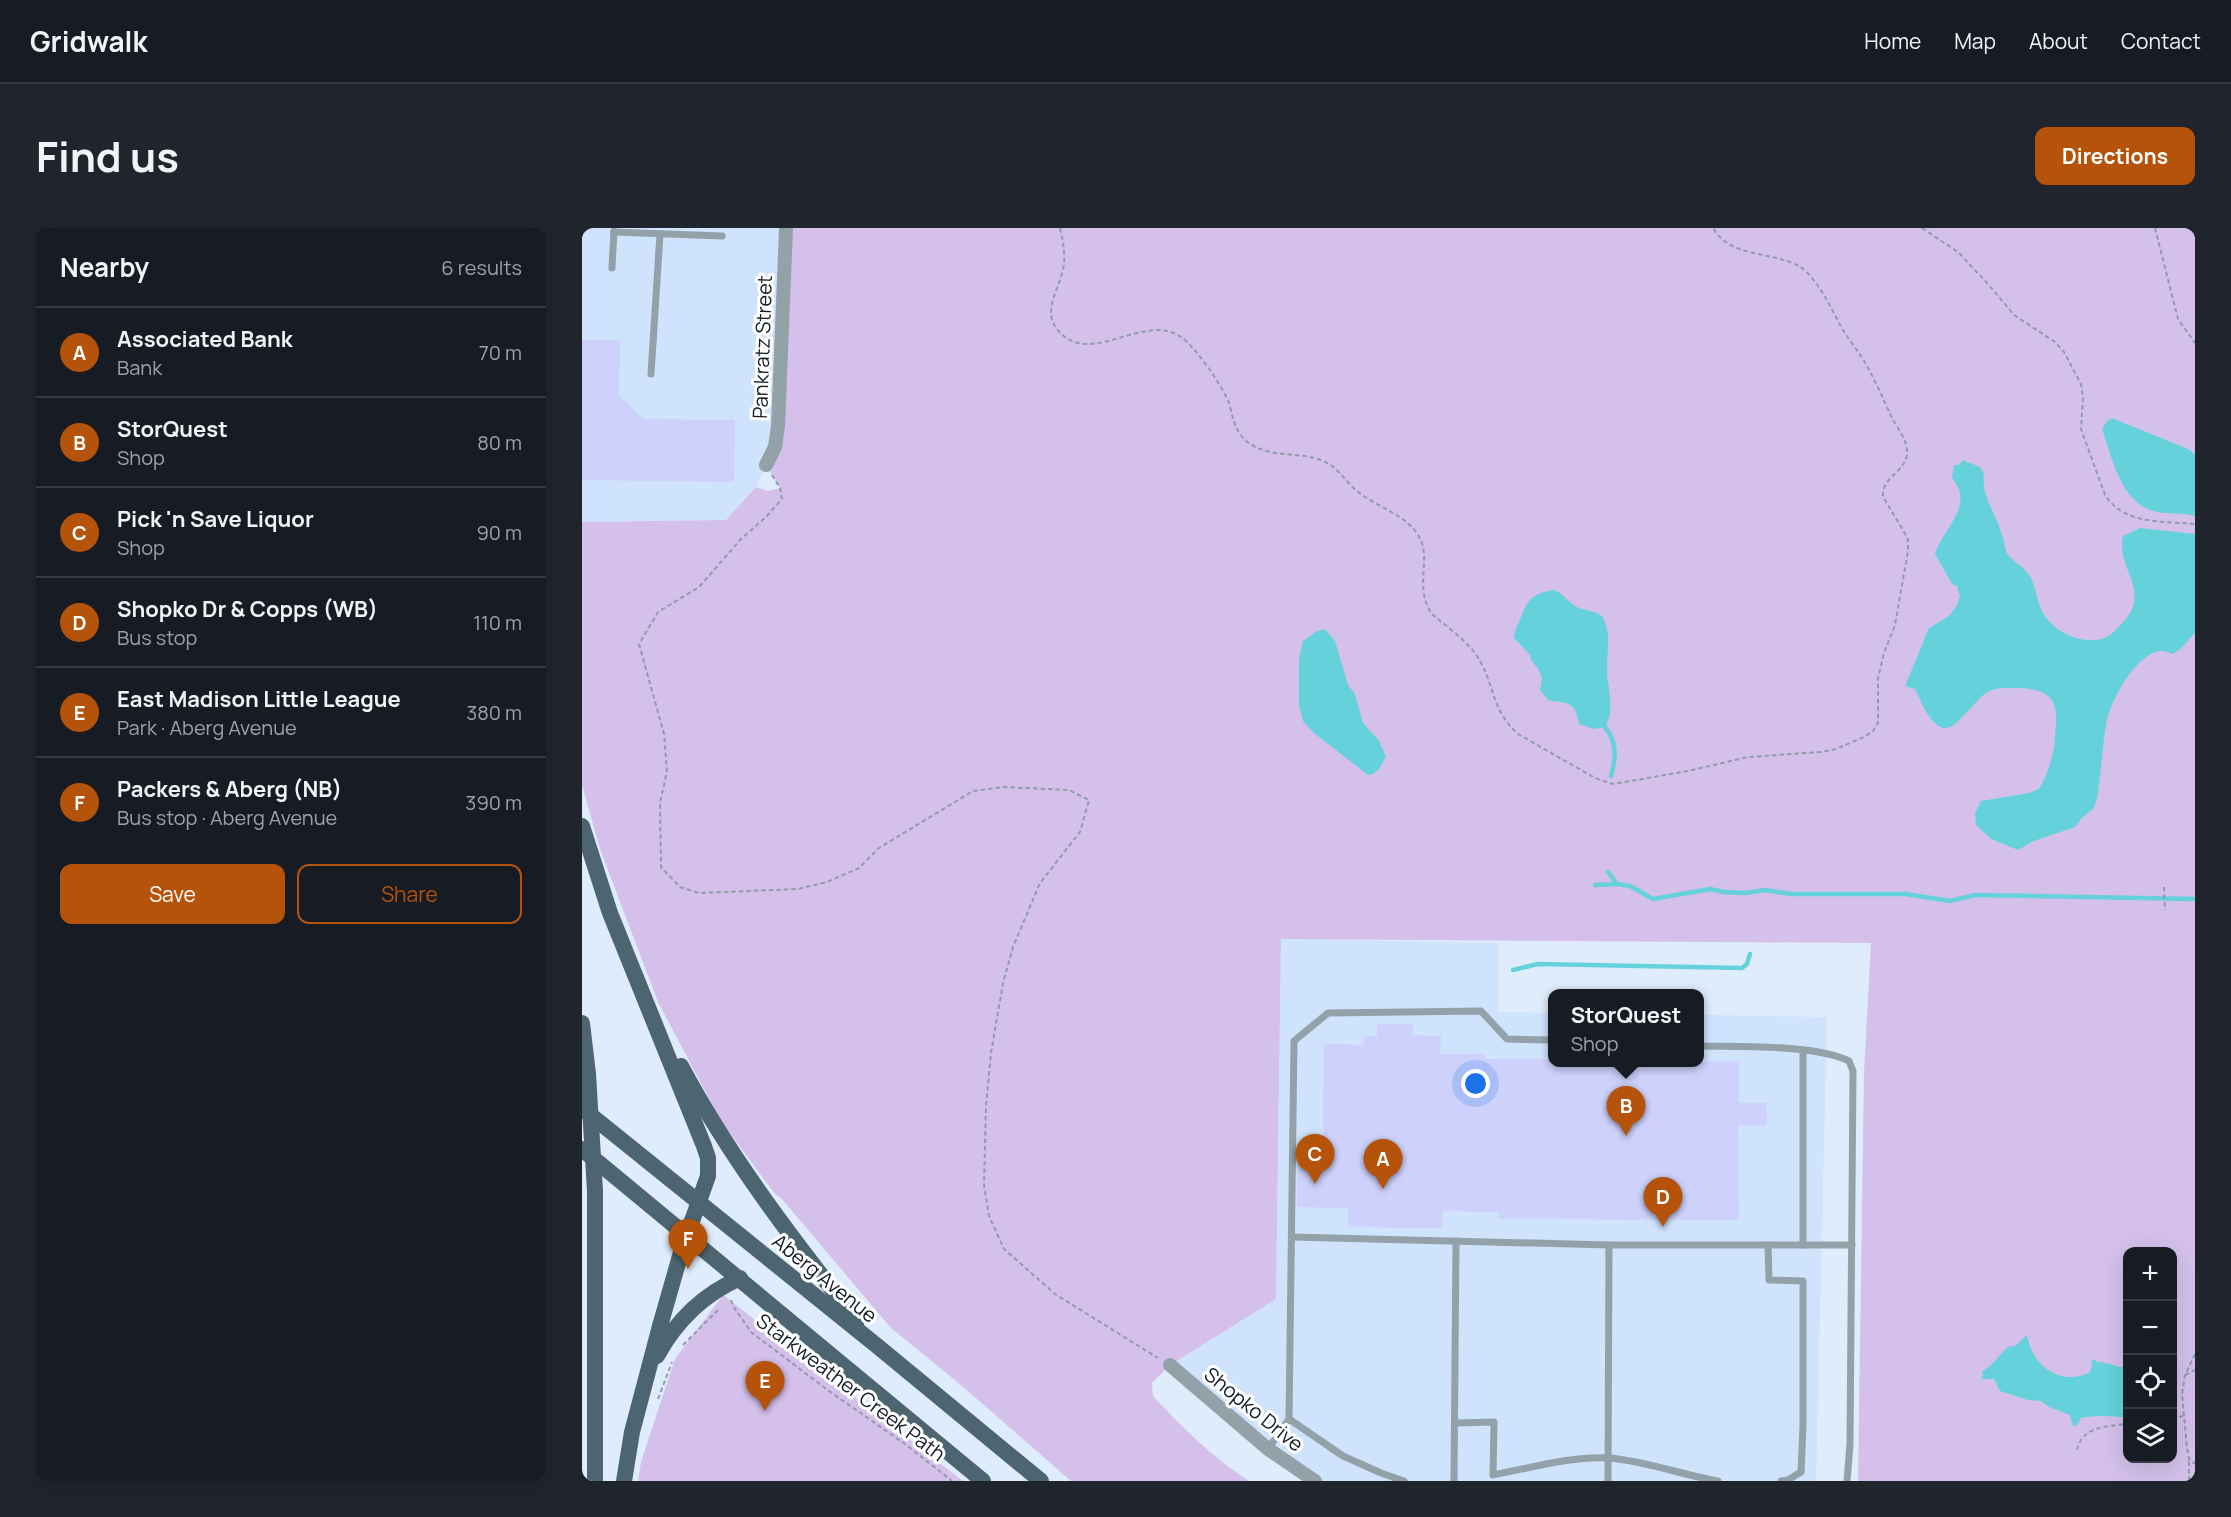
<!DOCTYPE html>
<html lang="en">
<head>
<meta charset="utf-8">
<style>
	body { margin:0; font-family:Manrope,sans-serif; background:#20242c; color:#f1f3f6 }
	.controls { position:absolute; right:18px; bottom:18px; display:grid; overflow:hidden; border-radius:12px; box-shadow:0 6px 24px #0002 }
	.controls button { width:54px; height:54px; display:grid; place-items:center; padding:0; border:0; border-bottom:2px solid #363941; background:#171b24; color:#f1f3f6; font:30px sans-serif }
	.you { position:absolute; left:894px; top:856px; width:21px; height:21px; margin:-15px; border:4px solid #fff; border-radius:50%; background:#1a73e8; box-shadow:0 0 0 9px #1a73e833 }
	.badge { display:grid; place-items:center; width:39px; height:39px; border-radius:50%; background:#b45309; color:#fff; font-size:20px; font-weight:700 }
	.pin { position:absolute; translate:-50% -50px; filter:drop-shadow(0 2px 3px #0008) }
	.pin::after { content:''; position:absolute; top:32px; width:21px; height:18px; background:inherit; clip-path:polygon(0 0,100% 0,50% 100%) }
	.popup { position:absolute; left:966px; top:761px; width:156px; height:78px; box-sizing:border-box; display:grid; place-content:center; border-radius:12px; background:#171b24; filter:drop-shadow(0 2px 4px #0005); font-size:20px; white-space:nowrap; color:#9ea1a6 }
	.popup b { font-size:22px; color:#f1f3f6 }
	.popup::after { content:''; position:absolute; left:50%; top:100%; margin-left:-12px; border:12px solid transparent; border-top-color:#171b24 }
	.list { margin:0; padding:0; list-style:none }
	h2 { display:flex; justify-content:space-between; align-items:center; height:78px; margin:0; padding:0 24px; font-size:26px }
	h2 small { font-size:20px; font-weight:400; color:#9ea1a6 }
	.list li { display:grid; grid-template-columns:39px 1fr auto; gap:18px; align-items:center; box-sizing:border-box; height:90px; padding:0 24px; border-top:2px solid #363941 }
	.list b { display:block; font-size:22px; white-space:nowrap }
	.list p { margin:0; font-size:20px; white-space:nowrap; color:#9ea1a6 }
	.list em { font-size:20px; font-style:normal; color:#9ea1a6 }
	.actions { display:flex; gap:12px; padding:18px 24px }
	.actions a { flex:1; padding:14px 0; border:2px solid #b45309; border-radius:12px; text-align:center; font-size:21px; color:#b45309 }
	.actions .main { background:#b45309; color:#fff }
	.icon { flex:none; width:33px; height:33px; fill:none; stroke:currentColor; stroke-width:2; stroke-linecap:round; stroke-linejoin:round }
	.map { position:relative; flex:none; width:1613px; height:1253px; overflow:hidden; border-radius:12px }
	header { display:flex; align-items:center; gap:36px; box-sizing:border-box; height:84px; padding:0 30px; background:#171b24; border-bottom:2px solid #363941 }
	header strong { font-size:28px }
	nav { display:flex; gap:33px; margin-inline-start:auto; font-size:21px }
	.intro { display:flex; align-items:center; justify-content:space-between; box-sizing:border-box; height:144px; padding:0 36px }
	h1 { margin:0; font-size:42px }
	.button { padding:15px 27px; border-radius:12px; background:#b45309; color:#fff; font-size:21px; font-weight:700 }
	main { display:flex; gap:36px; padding:0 36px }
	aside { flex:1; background:#171b24; border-radius:12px; box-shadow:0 6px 24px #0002 }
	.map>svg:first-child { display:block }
</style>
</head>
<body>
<header>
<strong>Gridwalk</strong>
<nav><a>Home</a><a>Map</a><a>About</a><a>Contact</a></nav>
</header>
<div class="intro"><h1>Find us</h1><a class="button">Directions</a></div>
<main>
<aside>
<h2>Nearby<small>6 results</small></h2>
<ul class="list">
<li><span class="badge">A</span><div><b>Associated Bank</b><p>Bank</p></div><em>70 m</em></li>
<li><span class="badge">B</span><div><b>StorQuest</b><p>Shop</p></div><em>80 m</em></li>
<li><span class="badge">C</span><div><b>Pick 'n Save Liquor</b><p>Shop</p></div><em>90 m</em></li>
<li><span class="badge">D</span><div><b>Shopko Dr &amp; Copps (WB)</b><p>Bus stop</p></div><em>110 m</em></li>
<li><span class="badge">E</span><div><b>East Madison Little League</b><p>Park · Aberg Avenue</p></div><em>380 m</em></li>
<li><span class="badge">F</span><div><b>Packers &amp; Aberg (NB)</b><p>Bus stop · Aberg Avenue</p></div><em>390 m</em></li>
</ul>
<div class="actions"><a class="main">Save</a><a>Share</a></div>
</aside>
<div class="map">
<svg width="1613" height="1253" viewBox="0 0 1613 1253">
	<rect width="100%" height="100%" fill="#dfecfb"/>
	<!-- built -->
	<g fill="#cfe3fc">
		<polygon points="0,0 204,0 193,219 174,259 144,292 0,294"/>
		<polygon points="699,711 916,715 916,784 970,785 970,834 1118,834 1118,787 1245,789 1234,1253 733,1253 588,1137 694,1071"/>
	</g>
	<!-- green -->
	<g fill="#d4c0eb" fill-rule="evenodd">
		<path d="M 204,0 L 1613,0 L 1613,1253 L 1276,1253 L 1282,845 L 1289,715 L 699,711 L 694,1071 L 588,1137 L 570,1155 L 571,1168 C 600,1199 631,1230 667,1253 L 489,1253 L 373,1152 L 309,1100 L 199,970 L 193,966 L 139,893 L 76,774 L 18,621 L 0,557 L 0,294 L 144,292 L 174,259 L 186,263 L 198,260 L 184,237 L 193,219 ZM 1546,1024 L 1590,1024 L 1590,1230 L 1546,1230 Z"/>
		<polygon points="141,1067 381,1253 56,1253 59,1234 93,1131"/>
	</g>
	<!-- water -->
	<g fill="#65d2db">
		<path d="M 1530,190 L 1606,221 L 1613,226 L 1613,288 C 1599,284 1585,287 1571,283 C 1538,273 1530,229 1520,201 L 1525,193 Z"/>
		<path d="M 1381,232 L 1398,239 L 1402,246 C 1401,253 1402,258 1403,264 C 1407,279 1416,292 1420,307 C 1423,313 1422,323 1427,328 C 1433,335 1442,339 1447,347 C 1454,357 1454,370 1459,381 C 1469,404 1501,419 1525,409 C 1531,406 1537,398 1542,393 C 1570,362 1533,339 1541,308 L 1558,300 L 1613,306 L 1613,405 C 1605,413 1600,422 1590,426 C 1587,425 1584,423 1581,423 C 1555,422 1527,475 1524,497 C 1520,521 1519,546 1515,571 L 1511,581 L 1501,589 L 1493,599 L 1452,613 L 1436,622 L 1409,611 L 1394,597 L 1393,585 L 1399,573 L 1447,565 L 1457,561 C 1466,545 1472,528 1473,509 C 1476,476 1475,463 1439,460 C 1429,460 1416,459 1407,463 C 1393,470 1376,502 1362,500 C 1347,497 1339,472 1333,461 L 1323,458 L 1347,400 L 1367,388 L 1375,377 L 1378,368 L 1375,358 L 1370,356 L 1353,326 C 1360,301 1394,278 1370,250 L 1372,237 L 1377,237 Z"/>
		<path d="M 972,362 C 982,365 987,376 997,380 C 1005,383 1018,383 1022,391 C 1029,408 1025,423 1025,441 C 1025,459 1034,482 1023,499 L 1012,501 L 997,496 C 996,492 995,486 993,482 C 987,472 975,475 966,472 L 958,462 L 960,451 L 957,442 L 949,432 L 948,427 L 932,410 C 932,404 934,401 936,396 C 945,375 946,366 972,362 Z"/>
		<polygon points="743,401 753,413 766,457 773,466 781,495 797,513 804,529 797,541 791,546 786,547 732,505 721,493 717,477 717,431 721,413 735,403"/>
		<path d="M 1445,1107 C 1449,1133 1471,1154 1498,1148 C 1502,1147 1508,1145 1509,1141 C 1510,1138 1509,1135 1510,1132 L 1512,1131 L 1515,1134 C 1524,1133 1534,1140 1545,1139 L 1545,1190 C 1529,1188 1515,1187 1499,1190 L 1495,1197 L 1491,1198 L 1488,1187 L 1467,1179 L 1459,1173 L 1446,1172 L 1418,1163 L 1412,1151 L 1399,1151 L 1401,1147 L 1400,1143 C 1414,1136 1416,1126 1428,1118 L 1433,1118 Z"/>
	</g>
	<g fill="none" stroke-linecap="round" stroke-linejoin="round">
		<!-- stream -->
		<g stroke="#65d2db" stroke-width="4.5">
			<path d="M 1023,499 C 1035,513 1034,532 1029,548"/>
			<polyline points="1026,644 1035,656"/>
			<polyline points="1013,657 1035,656 1048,658 1071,671 1128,661 1142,664 1163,665 1183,662 1208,666 1323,666 1368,673 1393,667 1613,671"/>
			<polyline points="931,742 956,736 1160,740 1165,736 1168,726"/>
		</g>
	</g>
	<!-- building -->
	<g fill="#cdd1fc">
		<polygon points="0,112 38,112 37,168 61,191 153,192 152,254 0,252"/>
		<polygon points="795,796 831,796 831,807 859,808 858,826 904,826 904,831 970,831 970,834 1157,833 1157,875 1184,875 1185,898 1156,897 1157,992 917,991 917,984 861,983 860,1000 766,999 766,980 715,979 716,922 741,922 742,816 782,817 782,808 795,808"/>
	</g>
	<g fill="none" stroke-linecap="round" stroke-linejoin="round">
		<!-- path -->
		<g stroke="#919ca8" stroke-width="2" stroke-dasharray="4.5 3" stroke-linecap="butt">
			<path d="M 478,0 C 481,12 483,24 482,36 C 480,57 459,82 475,101 C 507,142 561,83 599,109 C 613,118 641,159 647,175 C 651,189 652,201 663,212 C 686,232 716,222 741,233 C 755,238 763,253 775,263 C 793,278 820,285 834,304 C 853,329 830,357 850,386 C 865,399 884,412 895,428 C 913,455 908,481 936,506 L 1013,550 L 1031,556 L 1106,543 L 1166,529 L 1240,524 L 1254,521 L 1282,509 L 1291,503 L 1296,495 L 1296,450 L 1302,425 L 1313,397 L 1326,323 L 1326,312 L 1321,302 L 1301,269 C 1299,248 1326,244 1325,223 C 1325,212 1315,199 1310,190 C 1302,173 1295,156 1286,140 C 1279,126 1269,115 1261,102 C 1252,86 1244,68 1233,54 C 1229,48 1223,42 1217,38 C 1189,23 1148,30 1131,0"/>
			<path d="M 1340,0 L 1376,24 L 1406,56 L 1432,87 L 1473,114 L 1482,124 L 1499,156 L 1501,170 L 1499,201 L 1523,267 C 1542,297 1581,293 1613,296"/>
			<polyline points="1573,0 1596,91 1613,115"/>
			<polyline points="190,247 198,260 200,271 184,289 159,311 117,359 76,384 57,416 82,506 85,543 78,575 79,639 98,659 117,665 216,661 245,654 277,640 297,620 391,563 421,559 487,562 507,572 498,604 458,655 431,719 421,755 409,825 404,878 402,958 407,988 422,1021 473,1066 576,1130"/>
			<polyline points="1582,659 1583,682"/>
			<polyline points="149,1072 151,1078 169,1104 247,1163 323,1216 370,1253"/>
			<polyline points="101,1117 137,1081"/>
			<polyline points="1613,1126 1603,1147 1600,1166 1605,1220 1607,1231 1613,1236"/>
			<polyline points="1603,1147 1613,1142"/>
			<polyline points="76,1171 90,1134"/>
			<polyline points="1590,1191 1601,1188"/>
			<path d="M 1495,1222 C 1500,1198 1526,1198 1546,1196"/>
			<polyline points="1607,1253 1607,1231"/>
		</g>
		<!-- service -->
		<g stroke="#93a1a8" stroke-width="7">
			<polyline points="32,4 140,8"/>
			<polyline points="30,40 32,3"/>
			<polyline points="69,146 78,6"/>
			<path d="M 1118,818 C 1158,819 1232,816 1267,833 L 1271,843 L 1268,1216 L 1265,1253"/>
			<polyline points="1221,822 1221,1017"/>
			<polyline points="710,1009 1027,1017 1270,1017"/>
			<polyline points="1186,1017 1187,1052 1221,1053 1221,1198 1219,1244 1206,1252 1199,1253"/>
			<polyline points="707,1191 761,1228 799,1245 822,1253"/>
			<path d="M 873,1195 L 912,1194 L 911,1247 C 948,1240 989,1228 1027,1230 C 1064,1233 1100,1247 1136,1253"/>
			<polyline points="686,1221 707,1191 712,813 746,785 899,783 925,811 970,812"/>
			<polyline points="872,1253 874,1013"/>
			<polyline points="1026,1253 1027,1017"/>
		</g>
		<!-- minor -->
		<g stroke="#93a1a8" stroke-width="14">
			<polyline points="184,237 193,219 196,198 204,0"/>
			<polyline points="588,1137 686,1221 733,1253"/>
		</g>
		<!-- primary -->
		<g stroke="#4c6570" stroke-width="16">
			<polyline points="0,598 28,685 122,918 126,930 126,948 100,1021 78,1098 50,1204 42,1253"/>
			<polyline points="0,795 6,846"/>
			<path d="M 99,838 C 148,930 211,1012 275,1093"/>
			<polyline points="1,881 294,1117 459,1253"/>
			<polyline points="0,921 401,1253"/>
			<path d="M 75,1128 C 94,1093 122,1066 158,1050"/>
			<polyline points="13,1253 13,963"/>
		</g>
		<!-- primary-bridge -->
		<polyline stroke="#4c6570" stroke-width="16" points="6,846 13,963"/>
	</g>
	<g text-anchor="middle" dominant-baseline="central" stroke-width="6" stroke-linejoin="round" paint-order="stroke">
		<!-- street labels -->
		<g font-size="20" fill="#151c25" stroke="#fff">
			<text transform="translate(180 119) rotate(-88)">Pankratz Street</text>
			<text transform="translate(243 1050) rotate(39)">Aberg Avenue</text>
			<text transform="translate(269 1159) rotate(37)">Starkweather Creek Path</text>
			<text transform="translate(672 1181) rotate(39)">Shopko Drive</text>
		</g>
	</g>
</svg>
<div class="controls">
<button>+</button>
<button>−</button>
<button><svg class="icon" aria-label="locate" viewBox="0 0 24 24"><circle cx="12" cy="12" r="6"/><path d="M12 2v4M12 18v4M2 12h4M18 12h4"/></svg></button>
<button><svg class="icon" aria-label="layers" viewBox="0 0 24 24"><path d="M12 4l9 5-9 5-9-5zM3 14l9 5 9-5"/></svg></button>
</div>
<div class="you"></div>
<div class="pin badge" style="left:801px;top:961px">A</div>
<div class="pin badge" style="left:1044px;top:908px">B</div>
<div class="popup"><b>StorQuest</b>Shop</div>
<div class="pin badge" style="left:733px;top:956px">C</div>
<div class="pin badge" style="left:1081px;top:999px">D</div>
<div class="pin badge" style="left:183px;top:1183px">E</div>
<div class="pin badge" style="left:106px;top:1041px">F</div>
</div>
</main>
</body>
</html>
